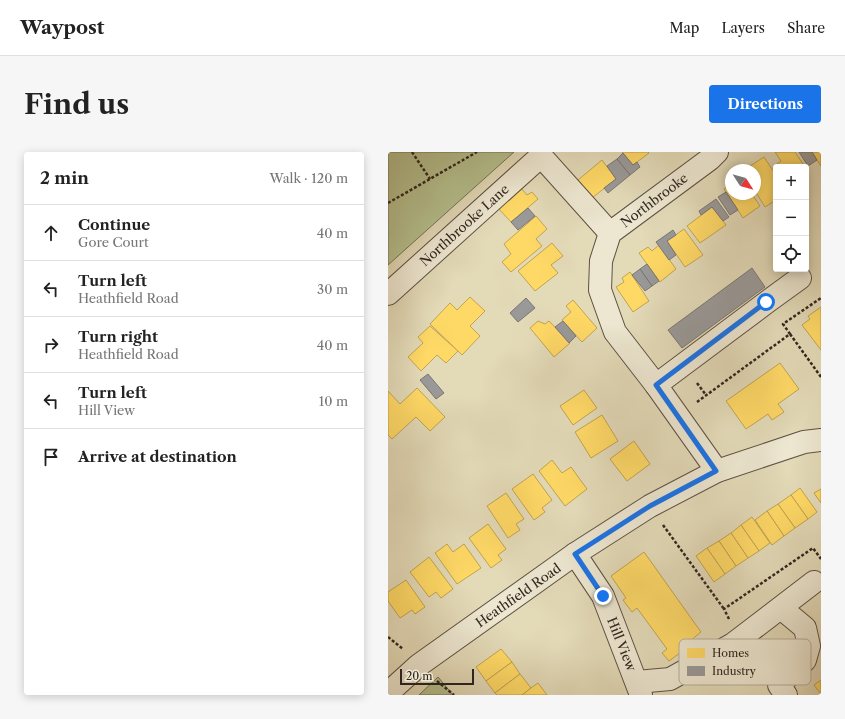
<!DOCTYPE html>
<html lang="en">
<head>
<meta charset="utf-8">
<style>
	body { margin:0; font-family:"Libre Caslon Text",serif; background:#f6f6f6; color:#222 }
	.controls { position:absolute; right:12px; top:12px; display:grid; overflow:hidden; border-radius:4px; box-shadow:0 2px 10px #0003 }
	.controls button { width:36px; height:36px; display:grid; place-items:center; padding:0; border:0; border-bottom:1px solid #e0e0e0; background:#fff; color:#222; font:20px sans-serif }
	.compass { position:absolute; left:337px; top:12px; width:36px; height:36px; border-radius:50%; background:#fff; box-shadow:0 2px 10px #0003; rotate:126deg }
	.scale { position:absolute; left:12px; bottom:10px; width:74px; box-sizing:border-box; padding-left:4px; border:2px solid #31251f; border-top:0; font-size:11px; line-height:14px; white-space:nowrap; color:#31251f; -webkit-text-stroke:3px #ede7d1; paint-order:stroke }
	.stop { position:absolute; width:12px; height:12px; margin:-9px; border:3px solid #1a73e8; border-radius:50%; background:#fff }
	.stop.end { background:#1a73e8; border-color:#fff; box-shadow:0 1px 4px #0008 }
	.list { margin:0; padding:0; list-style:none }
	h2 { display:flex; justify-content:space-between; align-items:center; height:52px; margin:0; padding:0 16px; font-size:17px }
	h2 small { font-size:13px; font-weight:400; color:#767676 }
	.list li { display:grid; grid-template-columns:26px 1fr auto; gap:12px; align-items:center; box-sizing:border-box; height:56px; padding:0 16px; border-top:1px solid #e0e0e0 }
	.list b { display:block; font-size:15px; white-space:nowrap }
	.list p { margin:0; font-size:13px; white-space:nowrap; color:#767676 }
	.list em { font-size:13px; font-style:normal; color:#767676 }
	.icon { flex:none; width:22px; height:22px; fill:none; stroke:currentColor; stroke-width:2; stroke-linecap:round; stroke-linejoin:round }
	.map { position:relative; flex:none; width:433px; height:543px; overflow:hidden; border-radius:4px }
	header { display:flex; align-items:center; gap:24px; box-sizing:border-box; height:56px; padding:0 20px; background:#fff; border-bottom:1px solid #e0e0e0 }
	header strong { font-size:19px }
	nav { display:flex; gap:22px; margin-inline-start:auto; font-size:14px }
	.intro { display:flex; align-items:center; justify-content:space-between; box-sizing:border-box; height:96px; padding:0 24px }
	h1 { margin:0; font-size:28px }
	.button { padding:10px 18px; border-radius:4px; background:#1a73e8; color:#fff; font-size:14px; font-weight:700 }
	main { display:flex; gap:24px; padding:0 24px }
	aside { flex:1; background:#fff; border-radius:4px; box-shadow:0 2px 10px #0003 }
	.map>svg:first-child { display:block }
</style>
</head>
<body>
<header>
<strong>Waypost</strong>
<nav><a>Map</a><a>Layers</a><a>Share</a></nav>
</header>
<div class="intro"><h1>Find us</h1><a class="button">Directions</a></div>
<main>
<aside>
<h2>2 min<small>Walk · 120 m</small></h2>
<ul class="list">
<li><svg class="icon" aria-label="ahead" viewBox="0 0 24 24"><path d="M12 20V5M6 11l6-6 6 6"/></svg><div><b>Continue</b><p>Gore Court</p></div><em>40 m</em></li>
<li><svg class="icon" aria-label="left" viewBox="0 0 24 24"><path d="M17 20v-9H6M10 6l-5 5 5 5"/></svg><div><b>Turn left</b><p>Heathfield Road</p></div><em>30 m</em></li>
<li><svg class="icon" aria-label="right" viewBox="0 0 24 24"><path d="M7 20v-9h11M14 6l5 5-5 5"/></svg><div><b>Turn right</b><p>Heathfield Road</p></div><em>40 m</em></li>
<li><svg class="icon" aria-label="left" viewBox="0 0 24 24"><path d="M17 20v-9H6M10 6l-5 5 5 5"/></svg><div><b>Turn left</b><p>Hill View</p></div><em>10 m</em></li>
<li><svg class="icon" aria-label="arrive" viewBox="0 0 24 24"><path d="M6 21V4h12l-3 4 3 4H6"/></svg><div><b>Arrive at destination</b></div></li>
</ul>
</aside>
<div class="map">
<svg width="433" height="543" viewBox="0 0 433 543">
	<rect width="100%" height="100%" fill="#e3dab8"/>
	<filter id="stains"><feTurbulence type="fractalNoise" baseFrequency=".005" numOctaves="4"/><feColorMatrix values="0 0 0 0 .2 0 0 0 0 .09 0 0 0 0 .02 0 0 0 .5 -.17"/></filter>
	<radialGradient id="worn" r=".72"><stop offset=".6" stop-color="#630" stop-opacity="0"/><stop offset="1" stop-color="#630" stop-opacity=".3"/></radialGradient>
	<!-- green -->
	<g fill="#b5bf8e" stroke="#737256">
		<polygon points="0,0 126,0 0,113"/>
		<polygon points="50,525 65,543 31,543"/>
	</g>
	<!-- homes -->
	<g fill="#ffd966" stroke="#c1a351">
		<polygon points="234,0 260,0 261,1 245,13"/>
		<polygon points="387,0 407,0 417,15 388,15 388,20 385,15 393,9"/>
		<polygon points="424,0 433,0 433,14 429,8"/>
		<polygon points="376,5 388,23 388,48 377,55 367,39 367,28 370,26 367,21 367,18 365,18 362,14"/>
		<polygon points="214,8 228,27 204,46 190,28"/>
		<polygon points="343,32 343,42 364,42 372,54 355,66 336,37"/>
		<polygon points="132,35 139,43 144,40 150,47 123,70 109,55"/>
		<polygon points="324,55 338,73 312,91 299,74"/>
		<polygon points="148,64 159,77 148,87 154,94 123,120 114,110 123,102 116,92"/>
		<polygon points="296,77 315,103 297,115 279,89"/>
		<polygon points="164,91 175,104 163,113 170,121 147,139 130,119"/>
		<polygon points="271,93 288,117 272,130 251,101 260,95 264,99"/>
		<polygon points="242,120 261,149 245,160 228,135 236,130 234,126"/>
		<polygon points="82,145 97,159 82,174 92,184 74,203 42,172 62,151 69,158"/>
		<polygon points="185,148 209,176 194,190 174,168 183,160 178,154"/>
		<polygon points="433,155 433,198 414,173 422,167 420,164"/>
		<polygon points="150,169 157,172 161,169 182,191 166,205 142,176"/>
		<polygon points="42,174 70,199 58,211 49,203 33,219 20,205 35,191 30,185"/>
		<polygon points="392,211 411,237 390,252 396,260 384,268 380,262 358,277 338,249"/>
		<polygon points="29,236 57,265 42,279 28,265 4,287 0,283 0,239 12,252"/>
		<polygon points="196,238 209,256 185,273 172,254"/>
		<polygon points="214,263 230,289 203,306 187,280"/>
		<polygon points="246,289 262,312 239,329 222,307"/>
		<polygon points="164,308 174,321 183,315 199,337 177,354 151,319"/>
		<polygon points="145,322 164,348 154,356 157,360 146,368 124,337"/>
		<polygon points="412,336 429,360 420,367 403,343"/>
		<polygon points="433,337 433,351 426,341"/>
		<polygon points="118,341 136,367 128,372 132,378 120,386 99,354"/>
		<polygon points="403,343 420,367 407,376 390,352"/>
		<polygon points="390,352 407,376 396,384 379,359"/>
		<polygon points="379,359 396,384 384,393 367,368"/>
		<polygon points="364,365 382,391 371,399 353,373"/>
		<polygon points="100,372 118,397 110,403 114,408 103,416 81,386"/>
		<polygon points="353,373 371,399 360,406 343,381"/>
		<polygon points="343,381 360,406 348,414 331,389"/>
		<polygon points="331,389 348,414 337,422 319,396"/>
		<polygon points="59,392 65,400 76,392 93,416 69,432 47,401"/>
		<polygon points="319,396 337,422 326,430 308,404"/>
		<polygon points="256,400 313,480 302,489 304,492 281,509 274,501 279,497 249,456 244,460 235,448 238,446 223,424"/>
		<polygon points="41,405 65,437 53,446 48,440 41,445 22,420"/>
		<polygon points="18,428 37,455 27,462 24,458 12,466 0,449 0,440"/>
		<polygon points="113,497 124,510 98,529 88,515"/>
		<polygon points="124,510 132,522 107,541 98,529"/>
		<polygon points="132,522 143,536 134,543 109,543 107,541"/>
		<polygon points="433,528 433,542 426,533"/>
		<polygon points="150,531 159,543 134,543 143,536"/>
	</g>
	<!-- industry -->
	<g fill="#999" stroke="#7a7674">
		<polygon points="411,0 424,0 429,8 420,14"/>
		<polygon points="235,1 245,13 249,10 252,15 242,23 229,7"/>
		<polygon points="229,7 242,23 220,41 216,36 228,27 219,14"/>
		<polygon points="338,40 350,58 342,63 330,45"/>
		<polygon points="328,47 341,65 335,69 324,55 313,63 311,59"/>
		<polygon points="140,56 147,64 130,78 123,70"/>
		<polygon points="285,78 288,83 279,89 288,103 281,108 268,90"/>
		<polygon points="259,112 271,129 264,134 252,117"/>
		<polygon points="364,116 377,135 294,196 280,178"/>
		<polygon points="252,117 264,134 257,139 244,123"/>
		<polygon points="138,146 147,156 130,170 122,161"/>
		<polygon points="175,169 188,184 181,191 167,175"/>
		<polygon points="40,222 56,241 48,247 32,228"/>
	</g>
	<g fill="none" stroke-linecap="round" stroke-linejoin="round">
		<defs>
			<g id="minor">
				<polyline points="0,142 153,4 222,81"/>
				<polyline points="268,233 379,150 412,126"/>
				<polyline points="329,319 268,233 227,180 212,138 213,109 222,81 322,7 329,0"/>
				<polyline points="187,402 215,444 253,543"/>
				<polyline points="393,456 417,476 421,494 417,508 391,533 398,543"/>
				<polyline points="249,530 282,527 345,492 426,430"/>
				<polyline points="0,541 31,513 187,402 262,354 329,319 416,290 433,288"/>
			</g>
		</defs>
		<!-- minor casing -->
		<use href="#minor" stroke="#5e5245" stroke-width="24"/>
		<!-- path -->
		<g stroke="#31251f" stroke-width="2.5" stroke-dasharray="3 2" stroke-linecap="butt">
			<polyline points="24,0 42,27"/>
			<polyline points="0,51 89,0"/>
			<polyline points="402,182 433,225"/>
			<polyline points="309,231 318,243"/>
			<polyline points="309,250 402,182 395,172 433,146"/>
			<polyline points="275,373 336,457"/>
			<polyline points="341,467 336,457 425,396 433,407"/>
			<polyline points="0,485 15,497"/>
			<polyline points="49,529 66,543"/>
		</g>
		<!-- minor -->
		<use href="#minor" stroke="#ede7d1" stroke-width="22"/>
	</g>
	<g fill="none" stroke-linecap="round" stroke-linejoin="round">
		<!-- route -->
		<polyline stroke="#1a73e8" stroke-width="5" points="215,444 187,402 262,354 328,319 268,233 378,150"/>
	</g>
	<g text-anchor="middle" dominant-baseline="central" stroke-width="4" stroke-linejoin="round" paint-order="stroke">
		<!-- street labels -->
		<g font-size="13" fill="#31251f" stroke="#ede7d1">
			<text transform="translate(266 48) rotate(-37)">Northbrooke</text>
			<text transform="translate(76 73) rotate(-42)">Northbrooke Lane</text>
			<text transform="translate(130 443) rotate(-35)">Heathfield Road</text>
			<text transform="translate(234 492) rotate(68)">Hill View</text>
		</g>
	</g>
	<!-- legend -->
	<rect x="291" y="487" width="132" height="46" rx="6" fill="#ede7d1" stroke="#b5ad9c" stroke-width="1"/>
	<rect x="299" y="496" width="18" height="10" fill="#ffd966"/>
	<rect x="299" y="514" width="18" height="10" fill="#999"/>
	<g font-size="11" fill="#31251f">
		<text x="324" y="505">Homes</text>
		<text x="324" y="523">Industry</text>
	</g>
	<rect width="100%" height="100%" filter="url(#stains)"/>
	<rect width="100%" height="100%" fill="url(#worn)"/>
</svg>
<div class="controls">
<button>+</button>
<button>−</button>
<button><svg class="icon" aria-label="locate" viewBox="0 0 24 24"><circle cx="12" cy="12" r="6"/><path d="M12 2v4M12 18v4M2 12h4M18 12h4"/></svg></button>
</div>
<svg class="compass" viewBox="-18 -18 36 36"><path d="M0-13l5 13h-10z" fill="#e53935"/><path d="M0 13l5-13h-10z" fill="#767676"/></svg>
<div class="scale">20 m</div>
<div class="stop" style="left:378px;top:150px"></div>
<div class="stop end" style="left:215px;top:444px"></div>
</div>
</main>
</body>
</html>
